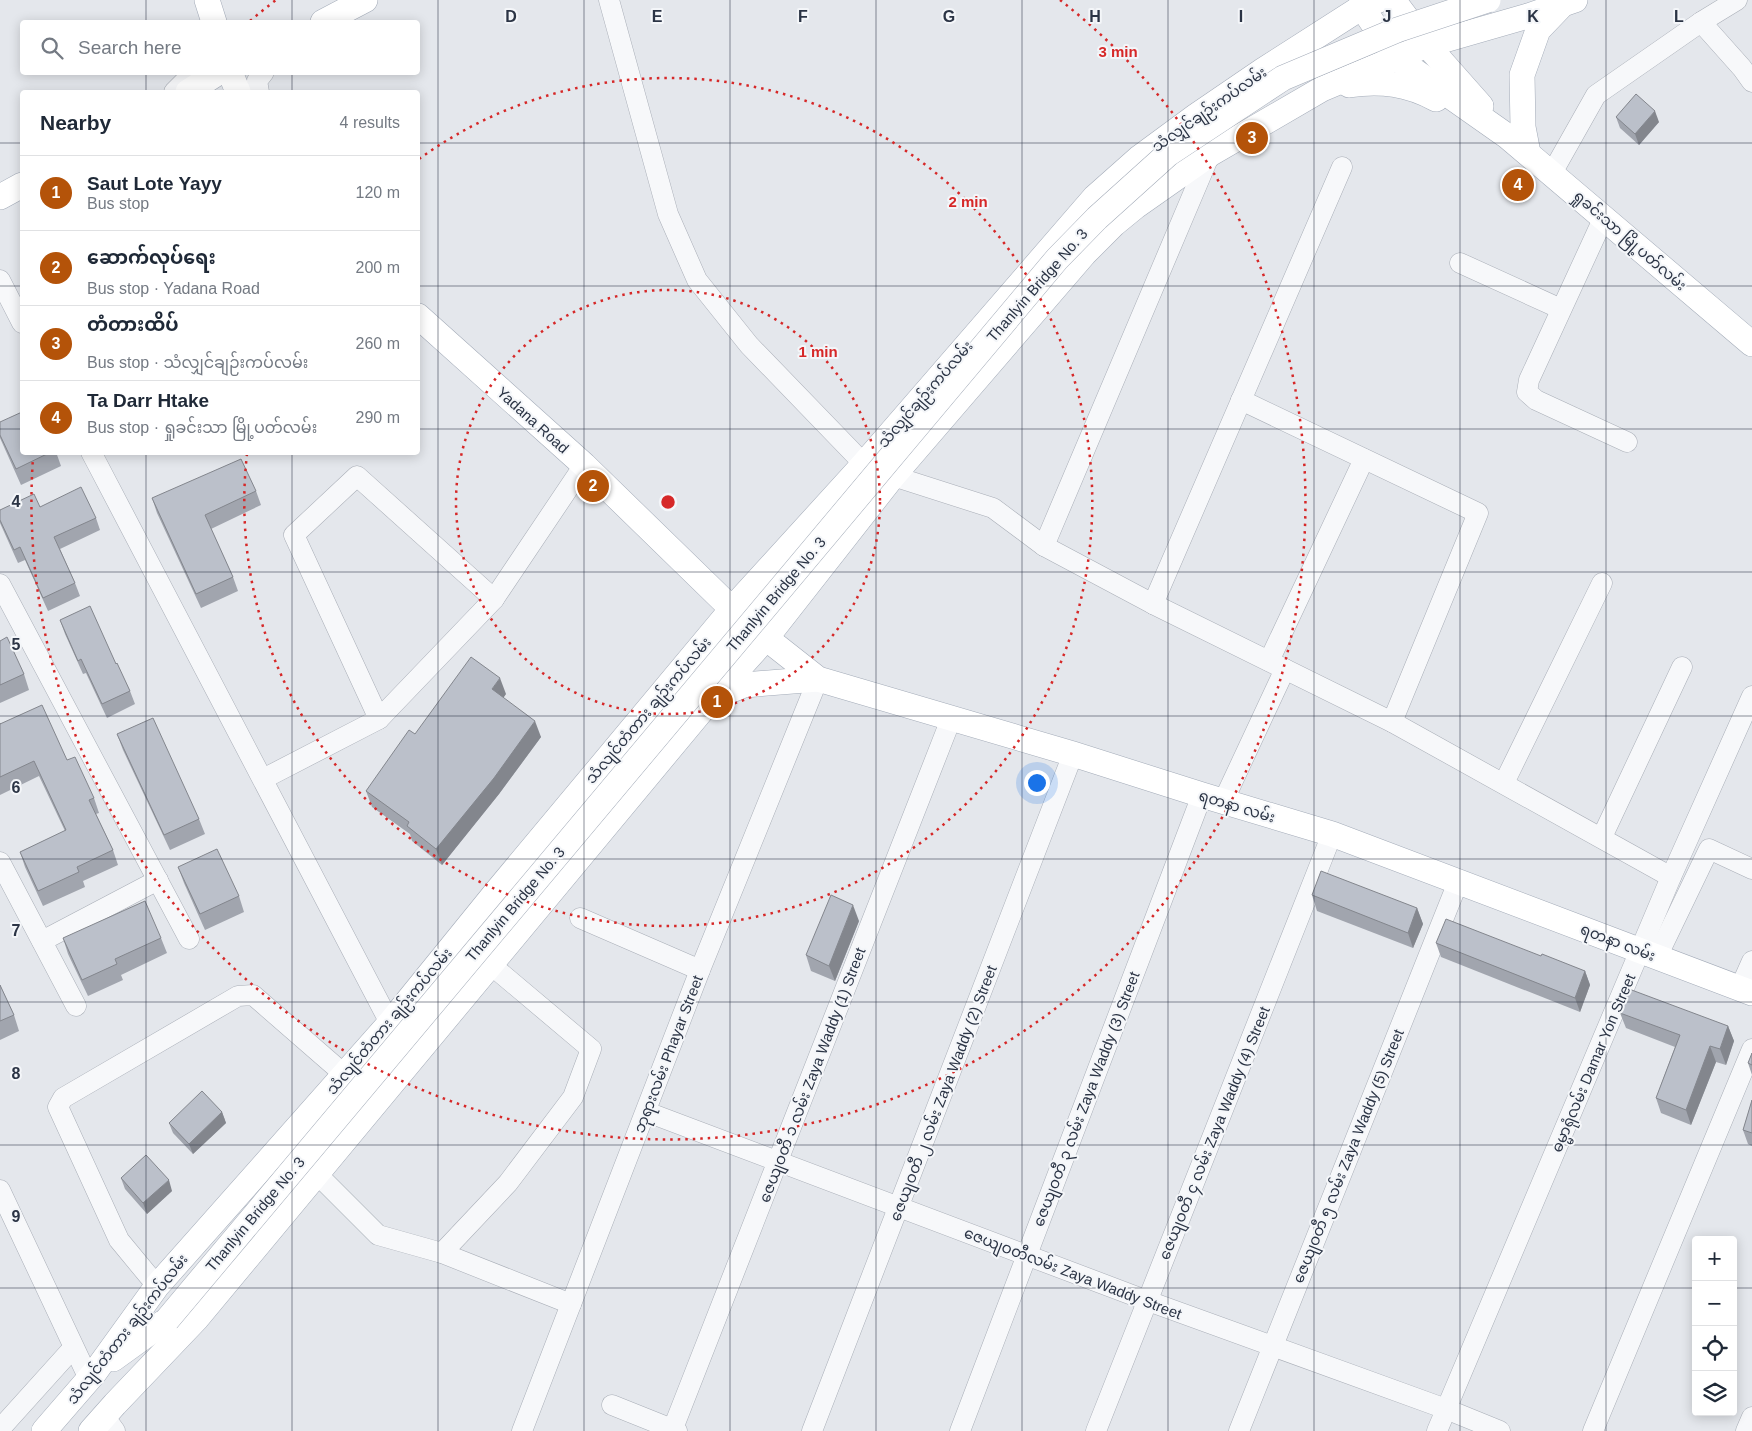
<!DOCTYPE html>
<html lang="en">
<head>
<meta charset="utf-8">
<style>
	body { margin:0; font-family:Arial,"Noto Sans Myanmar",sans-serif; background:#f2f2f3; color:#1f2937 }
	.controls { position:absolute; right:15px; bottom:15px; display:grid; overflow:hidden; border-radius:5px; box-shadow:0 2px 12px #0003 }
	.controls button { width:45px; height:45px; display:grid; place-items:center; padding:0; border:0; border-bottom:1px solid #e0e1e3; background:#fff; color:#1f2937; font:25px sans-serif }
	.you { position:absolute; left:1036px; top:782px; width:18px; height:18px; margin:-12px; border:4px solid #fff; border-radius:50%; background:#1a73e8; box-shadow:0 0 0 8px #1a73e833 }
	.badge { display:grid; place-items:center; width:32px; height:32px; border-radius:50%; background:#b45309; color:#fff; font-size:16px; font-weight:700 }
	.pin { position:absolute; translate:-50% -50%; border:2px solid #fff; box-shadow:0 1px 5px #0006 }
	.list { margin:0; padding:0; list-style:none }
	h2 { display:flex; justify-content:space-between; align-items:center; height:65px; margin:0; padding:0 20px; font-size:21px }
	h2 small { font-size:16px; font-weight:400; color:#747a83 }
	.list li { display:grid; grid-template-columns:32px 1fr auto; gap:15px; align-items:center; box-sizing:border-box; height:75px; padding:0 20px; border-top:1px solid #e0e1e3 }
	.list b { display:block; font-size:19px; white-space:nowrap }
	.list p { margin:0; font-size:16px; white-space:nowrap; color:#747a83 }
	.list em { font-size:16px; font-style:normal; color:#747a83 }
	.icon { flex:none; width:28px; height:28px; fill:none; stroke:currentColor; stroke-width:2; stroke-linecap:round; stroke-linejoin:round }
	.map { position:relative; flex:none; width:1752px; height:1431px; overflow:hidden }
	.search { position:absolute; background:#fff; box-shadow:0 2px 12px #0003; left:20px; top:20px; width:400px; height:55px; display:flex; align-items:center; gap:12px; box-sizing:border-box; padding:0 18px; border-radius:5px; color:#747a83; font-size:19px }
	.panel { position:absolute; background:#fff; box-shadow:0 2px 12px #0003; left:20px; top:90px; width:400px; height:365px; border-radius:5px }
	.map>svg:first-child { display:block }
</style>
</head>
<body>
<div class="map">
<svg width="1752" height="1431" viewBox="0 0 1752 1431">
	<rect width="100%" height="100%" fill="#e4e7ec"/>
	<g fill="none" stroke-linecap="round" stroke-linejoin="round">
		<defs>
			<g id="minor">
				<polyline points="609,0 668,214 697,280 749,345 864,464 893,476 993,508 1044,546 1153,604 1392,722 1671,877"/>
				<polyline points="1701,22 1742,68 1752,82"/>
				<polyline points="174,92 194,72"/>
				<polyline points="259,92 257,81 264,72"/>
				<polyline points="1552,173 1596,95 1701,22 1737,0"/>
				<polyline points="1604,217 1529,380 1527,392 1536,400 1627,442"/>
				<polyline points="1460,263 1561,309"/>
				<polyline points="0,280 22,323"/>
				<polyline points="1241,400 1478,513 1392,722"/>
				<polyline points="91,452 390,1023"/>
				<polyline points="1044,546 1210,154"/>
				<polyline points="0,584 189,939"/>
				<polyline points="1153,604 1342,167"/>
				<polyline points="1269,661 1364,459"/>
				<polyline points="379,719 294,535 357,476 494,599"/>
				<polyline points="263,779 379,719 494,599 584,465"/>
				<polyline points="1504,783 1602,583"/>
				<polyline points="1223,802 1285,669"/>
				<polyline points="1602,837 1682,667"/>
				<polyline points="0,862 76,1006"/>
				<polyline points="580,918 700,970"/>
				<polyline points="42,941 158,880"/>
				<polyline points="1657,957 1709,849 1752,869"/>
				<polyline points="1740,988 1752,961"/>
				<polyline points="647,1112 1148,1301 1446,1409 1500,1431"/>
				<polyline points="317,1174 378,1235 442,1253 571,1304"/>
				<polyline points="0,1190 89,1379"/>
				<polyline points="442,1253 508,1183 573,1097 591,1049 490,964"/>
				<polyline points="157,1286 119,1240 58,1107 63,1098 238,996 253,995 345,1075"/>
				<polyline points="612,1405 677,1431"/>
				<polyline points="104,1416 115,1431"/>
				<polyline points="0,1429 73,1348"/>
				<polyline points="522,1431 700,970 818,679"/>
				<polyline points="672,1431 951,719"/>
				<polyline points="812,1431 1073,754"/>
				<polyline points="960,1431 1202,795"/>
				<polyline points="1096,1431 1332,834"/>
				<polyline points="1239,1431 1458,882"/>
				<polyline points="1437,1431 1671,877 1752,696"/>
				<polyline points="1593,1431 1752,1049"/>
				<polyline points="1746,1431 1752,1417"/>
			</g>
			<g id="major">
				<polyline points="207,0 214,22"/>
				<polyline points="1362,0 1362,7 1396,58 1507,136 1752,344"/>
				<polyline points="1393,0 1427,45 1481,106"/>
				<polyline points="323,22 365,0"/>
				<polyline points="230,72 238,92"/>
				<path d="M 1349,85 C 1381,80 1408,84 1436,99"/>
				<polyline points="188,92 219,72"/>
				<polyline points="1528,153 1523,127 1522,75 1538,30 1561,6"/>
				<polyline points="0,197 22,185"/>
				<polyline points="418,316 584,465 732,609 766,638 818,679 1073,754 1202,795 1332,834 1752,993"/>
				<polyline points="717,696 744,685 818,679"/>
				<polyline points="113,1359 167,1320"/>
				<polyline points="44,1431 95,1372 157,1286 390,1023 497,891 732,609 864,464 1095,197 1139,158 1196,116 1262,71 1362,7 1379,0"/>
				<polyline points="91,1431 115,1404 197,1318 712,698 766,638 893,476 1084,254 1114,224 1136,206 1210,154 1322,89 1427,45 1528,16 1575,0"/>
			</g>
		</defs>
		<!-- minor casing -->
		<use href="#minor" stroke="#a9aeb7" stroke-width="21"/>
		<!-- major casing -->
		<use href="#major" stroke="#a3abb8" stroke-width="26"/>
		<!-- minor -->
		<use href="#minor" stroke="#f7f8fa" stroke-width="20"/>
		<!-- major -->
		<use href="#major" stroke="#fff" stroke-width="25"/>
		<defs>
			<polyline id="major-bridge" points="167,1320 1057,259 1097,218 1168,154 1283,78 1397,30 1488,0"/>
		</defs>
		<!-- major-bridge casing -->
		<use href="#major-bridge" stroke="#a3abb8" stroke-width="26" stroke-linecap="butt"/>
		<!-- major-bridge -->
		<use href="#major-bridge" stroke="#fff" stroke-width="25"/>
	</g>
	<!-- wall -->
	<g fill="#a1a5ae">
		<polygon points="1616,117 1659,122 1639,145 1620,128"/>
		<polygon points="0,422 22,452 56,452 61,466 21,485 0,438"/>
		<polygon points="256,491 261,505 211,529 233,577 238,591 201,608 157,513 152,498"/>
		<polygon points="40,507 96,518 100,530 60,549 75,583 80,596 48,611 25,560 18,563 0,523 0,520"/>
		<polygon points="60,620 116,664 130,691 135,704 107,718 86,673 83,674 65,634"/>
		<polygon points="0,641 24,674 29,690 0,703"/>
		<polygon points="506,694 503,698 541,737 499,794 442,865 412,841 410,834 372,807 366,791 415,734"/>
		<polygon points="0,723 67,760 94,798 99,813 96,814 113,850 118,865 83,881 85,887 43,906 25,867 20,852 65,831 39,776 0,795"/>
		<polygon points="117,734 199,819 205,834 170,850 123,750"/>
		<polygon points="178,867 239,896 244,912 205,930 184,883"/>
		<polygon points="1312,895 1417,908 1423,924 1413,948 1317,911"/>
		<polygon points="859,921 835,981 811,971 806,955"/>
		<polygon points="63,938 161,938 167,953 121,975 123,980 88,996 68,954"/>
		<polygon points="1436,943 1541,956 1585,971 1590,985 1580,1012 1441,957"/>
		<polygon points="0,985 14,1015 19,1031 0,1040"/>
		<polygon points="1620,1013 1728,1026 1734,1041 1726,1065 1716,1062 1691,1125 1661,1113 1656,1098 1675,1047 1626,1028"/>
		<polygon points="1752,1053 1752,1075 1748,1063"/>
		<polygon points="1752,1100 1752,1146 1748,1144 1743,1130"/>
		<polygon points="222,1112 226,1123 193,1154 173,1133 169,1123"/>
		<polygon points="121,1178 172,1191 147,1214 125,1189"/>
	</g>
	<!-- shaded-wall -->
	<g fill="#83868d">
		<polygon points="1655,111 1659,122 1639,145 1635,134"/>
		<polygon points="500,678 506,694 498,705 492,689"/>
		<polygon points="535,721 541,737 499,794 442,865 436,849"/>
		<polygon points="853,905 859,921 835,981 829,966"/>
		<polygon points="1417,908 1423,924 1413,948 1408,933"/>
		<polygon points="1585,971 1590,985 1580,1012 1575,998"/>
		<polygon points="1728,1026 1734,1041 1726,1065 1720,1049"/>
		<polygon points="1710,1046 1716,1062 1691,1125 1686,1110"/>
		<polygon points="222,1112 226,1123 193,1154 189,1144"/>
		<polygon points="169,1180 172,1191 147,1214 143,1203"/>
	</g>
	<!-- building -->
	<g fill="#bbc0ca" stroke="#83868d">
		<polygon points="1636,94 1655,111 1635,134 1616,117"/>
		<polygon points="22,412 22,452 51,452 16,469 0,435 0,422"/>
		<polygon points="241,459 256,491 205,515 233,577 196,594 152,498"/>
		<polygon points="81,487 96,518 54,537 75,583 43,598 20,547 14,550 0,520 0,510 34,494 40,507"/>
		<polygon points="90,606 116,664 117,663 130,691 102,704 81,659 78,661 60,620"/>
		<polygon points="7,637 24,674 0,685 0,641"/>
		<polygon points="471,657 500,678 492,689 535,721 494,778 436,849 407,826 409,822 366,791 409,730 415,734"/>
		<polygon points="42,705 67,760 75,757 94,798 89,800 113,850 77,867 79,872 38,891 20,852 66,830 34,761 0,777 0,723 0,724"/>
		<polygon points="153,718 199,819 164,835 117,734"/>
		<polygon points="217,849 239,896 200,914 178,867"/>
		<polygon points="1321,871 1417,908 1408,933 1312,895"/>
		<polygon points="831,895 853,905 829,966 806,955"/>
		<polygon points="145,901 161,938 115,959 117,964 82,980 63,938"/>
		<polygon points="1446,919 1541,956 1542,954 1585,971 1575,998 1436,943"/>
		<polygon points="0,985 14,1015 0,1021"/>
		<polygon points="1629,989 1728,1026 1720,1049 1710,1046 1686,1110 1656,1098 1680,1035 1620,1013"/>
		<polygon points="1752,1053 1752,1065 1748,1063"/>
		<polygon points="202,1091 222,1112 189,1144 169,1123"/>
		<polygon points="1752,1100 1752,1133 1743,1130"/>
		<polygon points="146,1155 169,1180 143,1203 121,1178"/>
	</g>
	<!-- grid -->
	<path fill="none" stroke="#2b3445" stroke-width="1" stroke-opacity="0.55" d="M 146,0 L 146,22M 292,0 L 292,22M 438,0 L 438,1431M 584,0 L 584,1431M 730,0 L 730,1431M 876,0 L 876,1431M 1022,0 L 1022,1431M 1168,0 L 1168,1431M 1314,0 L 1314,1431M 1460,0 L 1460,1431M 1606,0 L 1606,1431M 146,72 L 146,92M 292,72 L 292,92M 0,143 L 22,143M 418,143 L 1752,143M 0,286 L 22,286M 418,286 L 1752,286M 0,429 L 22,429M 418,429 L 1752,429M 146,452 L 146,1431M 292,452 L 292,1431M 0,572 L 1752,572M 0,716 L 1752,716M 0,859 L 1752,859M 0,1002 L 1752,1002M 0,1145 L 1752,1145M 0,1288 L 1696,1288M 1733,1288 L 1752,1288"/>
	<!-- distance rings -->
	<g fill="none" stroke="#d62828" stroke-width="2.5" stroke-dasharray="2.5 5">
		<circle cx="668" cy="502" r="212"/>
		<path d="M419 159A424 424 0 1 1 247 454"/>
		<path d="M250 21A637 637 0 0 1 276 0M1060 0A637 637 0 1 1 33 458"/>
	</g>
	<g text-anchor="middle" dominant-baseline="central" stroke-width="4" stroke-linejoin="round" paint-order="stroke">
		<!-- street labels -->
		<g font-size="15" fill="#2b3445" stroke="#f4f6f9">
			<text transform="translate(1209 109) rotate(-35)">သံလျှင်ချဉ်းကပ်လမ်း</text>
			<text transform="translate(1630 240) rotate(41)">ရှုခင်းသာ မြို့ပတ်လမ်း</text>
			<text transform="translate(1037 285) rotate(-49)">Thanlyin Bridge No. 3</text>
			<text transform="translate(925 394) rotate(-49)">သံလျှင်ချဉ်းကပ်လမ်း</text>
			<text transform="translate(533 420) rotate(42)">Yadana Road</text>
			<text transform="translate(776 594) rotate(-50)">Thanlyin Bridge No. 3</text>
			<text transform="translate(648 710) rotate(-50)">သံလျင်တံတား ချဉ်းကပ်လမ်း</text>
			<text transform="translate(1237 806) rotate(17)">ရတနာ လမ်း</text>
			<text transform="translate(515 904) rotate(-50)">Thanlyin Bridge No. 3</text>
			<text transform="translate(1618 942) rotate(21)">ရတနာ လမ်း</text>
			<text transform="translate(389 1021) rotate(-50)">သံလျင်တံတား ချဉ်းကပ်လမ်း</text>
			<text transform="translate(668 1054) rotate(-69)">ဘုရားလမ်း Phayar Street</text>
			<text transform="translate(1593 1063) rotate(-67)">ဓမ္မာရုံလမ်း Damar Yon Street</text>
			<text transform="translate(812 1075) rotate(-69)">ဇေယျဝတီ ၁ လမ်း Zaya Waddy (1) Street</text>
			<text transform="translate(943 1093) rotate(-69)">ဇေယျဝတီ ၂ လမ်း Zaya Waddy (2) Street</text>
			<text transform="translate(1086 1099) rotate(-69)">ဇေယျဝတီ ၃ လမ်း Zaya Waddy (3) Street</text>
			<text transform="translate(1214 1133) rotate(-68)">ဇေယျဝတီ ၄ လမ်း Zaya Waddy (4) Street</text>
			<text transform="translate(1348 1156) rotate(-68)">ဇေယျဝတီ ၅ လမ်း Zaya Waddy (5) Street</text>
			<text transform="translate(255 1214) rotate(-50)">Thanlyin Bridge No. 3</text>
			<text transform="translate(1073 1273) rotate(21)">ဇေယျဝတီလမ်း Zaya Waddy Street</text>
			<text transform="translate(127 1329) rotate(-52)">သံလျင်တံတား ချဉ်းကပ်လမ်း</text>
		</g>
	</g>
	<g font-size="16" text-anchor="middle" font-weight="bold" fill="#2b3445" stroke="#f4f6f9" stroke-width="4" stroke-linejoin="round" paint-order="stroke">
		<text x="511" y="22">D</text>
		<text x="657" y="22">E</text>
		<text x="803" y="22">F</text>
		<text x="949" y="22">G</text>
		<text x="1095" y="22">H</text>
		<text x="1241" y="22">I</text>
		<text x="1387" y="22">J</text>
		<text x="1533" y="22">K</text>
		<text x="1679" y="22">L</text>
		<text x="16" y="507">4</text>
		<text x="16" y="650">5</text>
		<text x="16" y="793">6</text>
		<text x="16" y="936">7</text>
		<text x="16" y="1079">8</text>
		<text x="16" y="1222">9</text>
	</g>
	<circle cx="668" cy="502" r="8" fill="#d62828" stroke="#f4f6f9" stroke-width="2.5"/>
	<g font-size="15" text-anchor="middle" font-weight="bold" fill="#d62828" stroke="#f4f6f9" stroke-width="4" stroke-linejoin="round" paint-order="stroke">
		<text x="1118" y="57">3 min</text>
		<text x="968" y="207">2 min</text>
		<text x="818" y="357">1 min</text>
	</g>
</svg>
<div class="controls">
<button>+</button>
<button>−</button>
<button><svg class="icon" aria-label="locate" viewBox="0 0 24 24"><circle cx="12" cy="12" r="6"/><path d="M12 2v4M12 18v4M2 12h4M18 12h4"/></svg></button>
<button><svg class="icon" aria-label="layers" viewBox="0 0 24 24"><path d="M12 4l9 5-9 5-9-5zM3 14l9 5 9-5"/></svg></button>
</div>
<div class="you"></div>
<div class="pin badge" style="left:717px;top:702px">1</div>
<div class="pin badge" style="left:593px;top:486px">2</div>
<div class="pin badge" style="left:1252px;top:138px">3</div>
<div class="pin badge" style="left:1518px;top:185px">4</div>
<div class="search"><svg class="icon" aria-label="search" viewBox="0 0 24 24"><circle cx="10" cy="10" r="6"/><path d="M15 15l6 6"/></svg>Search here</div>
<section class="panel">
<h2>Nearby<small>4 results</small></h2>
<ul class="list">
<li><span class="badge">1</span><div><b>Saut Lote Yayy</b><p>Bus stop</p></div><em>120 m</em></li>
<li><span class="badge">2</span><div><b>ဆောက်လုပ်ရေး</b><p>Bus stop · Yadana Road</p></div><em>200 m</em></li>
<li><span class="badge">3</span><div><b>တံတားထိပ်</b><p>Bus stop · သံလျှင်ချဉ်းကပ်လမ်း</p></div><em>260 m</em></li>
<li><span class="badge">4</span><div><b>Ta Darr Htake</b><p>Bus stop · ရှုခင်းသာ မြို့ပတ်လမ်း</p></div><em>290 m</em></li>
</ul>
</section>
</div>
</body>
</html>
